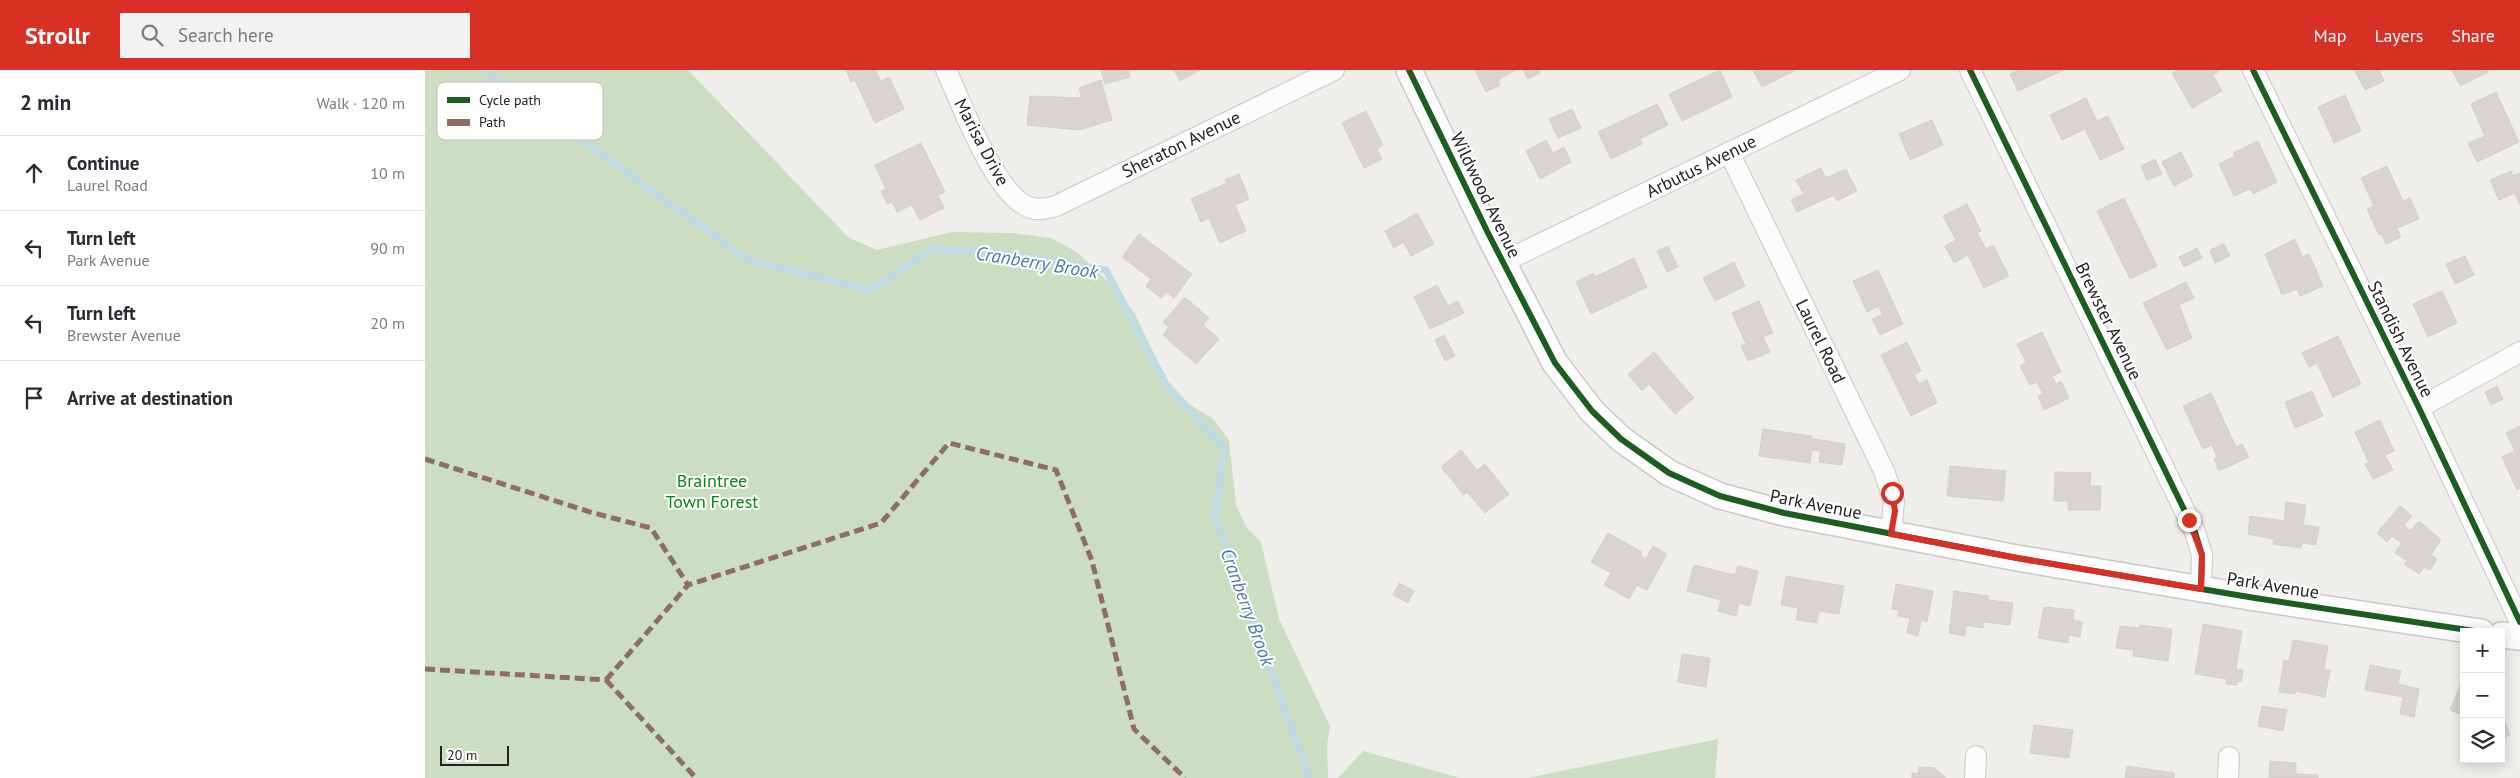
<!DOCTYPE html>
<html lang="en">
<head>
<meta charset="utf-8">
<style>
	body { margin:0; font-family:"PT Sans",sans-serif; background:#f2f2f3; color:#2b2b33 }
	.controls { position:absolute; right:15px; bottom:15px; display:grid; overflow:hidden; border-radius:0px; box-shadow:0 2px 12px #0003 }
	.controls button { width:45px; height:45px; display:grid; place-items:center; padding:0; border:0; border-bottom:1px solid #e1e1e2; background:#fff; color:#2b2b33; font:25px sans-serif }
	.scale { position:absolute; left:15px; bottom:12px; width:69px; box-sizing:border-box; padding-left:5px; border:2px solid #222; border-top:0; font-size:14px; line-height:18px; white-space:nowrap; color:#222; -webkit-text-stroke:4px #fff; paint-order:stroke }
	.stop { position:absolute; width:15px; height:15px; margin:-11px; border:4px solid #d93025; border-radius:50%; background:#fff }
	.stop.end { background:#d93025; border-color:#fff; box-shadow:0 1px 5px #0008 }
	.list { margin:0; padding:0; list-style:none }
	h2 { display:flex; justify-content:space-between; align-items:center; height:65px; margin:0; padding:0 20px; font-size:21px }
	h2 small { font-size:16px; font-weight:400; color:#7c7c81 }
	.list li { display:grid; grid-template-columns:32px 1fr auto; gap:15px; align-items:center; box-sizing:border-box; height:75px; padding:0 20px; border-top:1px solid #e1e1e2 }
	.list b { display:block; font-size:19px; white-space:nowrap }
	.list p { margin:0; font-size:16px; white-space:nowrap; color:#7c7c81 }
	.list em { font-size:16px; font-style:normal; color:#7c7c81 }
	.icon { flex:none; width:28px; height:28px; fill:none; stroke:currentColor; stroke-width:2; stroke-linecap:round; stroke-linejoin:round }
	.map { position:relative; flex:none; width:2095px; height:708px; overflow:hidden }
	header { display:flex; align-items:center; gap:30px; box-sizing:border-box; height:70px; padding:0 25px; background:#d93025; color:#fff }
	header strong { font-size:24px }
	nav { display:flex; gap:28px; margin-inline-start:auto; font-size:18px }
	.search { width:350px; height:45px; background:#f2f2f3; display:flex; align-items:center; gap:12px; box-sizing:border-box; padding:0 18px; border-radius:0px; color:#7c7c81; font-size:19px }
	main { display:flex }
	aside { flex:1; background:#fff }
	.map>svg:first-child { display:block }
</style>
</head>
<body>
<header>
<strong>Strollr</strong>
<div class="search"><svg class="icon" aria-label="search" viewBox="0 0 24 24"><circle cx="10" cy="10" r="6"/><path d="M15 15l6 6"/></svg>Search here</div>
<nav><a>Map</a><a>Layers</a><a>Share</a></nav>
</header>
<main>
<aside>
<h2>2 min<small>Walk · 120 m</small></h2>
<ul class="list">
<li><svg class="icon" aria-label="ahead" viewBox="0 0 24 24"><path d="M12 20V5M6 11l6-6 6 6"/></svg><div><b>Continue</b><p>Laurel Road</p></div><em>10 m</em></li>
<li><svg class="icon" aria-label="left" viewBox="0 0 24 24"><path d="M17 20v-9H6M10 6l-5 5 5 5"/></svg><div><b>Turn left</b><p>Park Avenue</p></div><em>90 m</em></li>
<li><svg class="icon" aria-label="left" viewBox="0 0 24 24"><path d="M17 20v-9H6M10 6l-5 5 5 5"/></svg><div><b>Turn left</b><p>Brewster Avenue</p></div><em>20 m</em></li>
<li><svg class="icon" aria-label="arrive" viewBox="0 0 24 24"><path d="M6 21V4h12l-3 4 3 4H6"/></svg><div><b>Arrive at destination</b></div></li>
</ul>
</aside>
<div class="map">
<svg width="2095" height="708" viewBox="0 0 2095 708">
	<rect width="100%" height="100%" fill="#f0eeeb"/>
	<!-- forest -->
	<g fill="#cbdec1">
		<polygon points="0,0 263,0 424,168 452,180 527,162 587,163 626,168 652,182 685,214 709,242 748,324 788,349 804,370 811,435 821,457 836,472 854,549 905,656 902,675 903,708 0,708"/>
		<polygon points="1293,669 1290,708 1102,708"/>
		<polygon points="938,681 1036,708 913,708"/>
	</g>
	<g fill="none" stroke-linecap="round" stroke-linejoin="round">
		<!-- stream -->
		<polyline stroke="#bfdbe3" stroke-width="7" points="59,0 323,190 446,220 507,179 567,182 681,200 741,314 800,379 790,446 885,708"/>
	</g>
	<!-- building -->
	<g fill="#d7d4d2" stroke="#d3d0cc">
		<polygon points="421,0 450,0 456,11 464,7 479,39 450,53 430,10 426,12"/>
		<polygon points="676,0 703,0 705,7 680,14"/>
		<polygon points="749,0 775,0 755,11"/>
		<polygon points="1050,0 1090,0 1073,10 1075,15 1061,22"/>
		<polygon points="1098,0 1114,0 1115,3 1103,9"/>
		<polygon points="1295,0 1307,27 1257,51 1244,24"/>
		<polygon points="1328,0 1368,0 1369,1 1337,17"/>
		<polygon points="1594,0 1639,0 1593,21 1585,4"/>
		<polygon points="1752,0 1792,0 1793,2 1788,5 1797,21 1767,38 1747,3"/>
		<polygon points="1954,0 1959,11 1940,20 1930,1"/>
		<polygon points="2027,0 2062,0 2063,2 2035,16"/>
		<polygon points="676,10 687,50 654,60 602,55 605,26 657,28 654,18"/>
		<polygon points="2071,22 2094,72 2052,92 2043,73 2060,66 2046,34"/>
		<polygon points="1920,25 1936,61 1909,73 1893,37"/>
		<polygon points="1661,28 1672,51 1683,46 1699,79 1675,90 1660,59 1637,70 1625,45"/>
		<polygon points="1232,34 1243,55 1215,69 1217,74 1186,89 1173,62"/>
		<polygon points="1147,39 1156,58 1133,68 1124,49"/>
		<polygon points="941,41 958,75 952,79 957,89 939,98 917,53"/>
		<polygon points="1507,50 1518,75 1485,90 1474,64"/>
		<polygon points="1121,70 1128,83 1139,77 1146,92 1115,109 1101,81"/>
		<polygon points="1833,71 1852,112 1828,124 1825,119 1809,126 1794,94 1810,86 1808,83"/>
		<polygon points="496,73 520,122 513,125 519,138 495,150 487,135 472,142 467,132 462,134 456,121 461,119 450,95"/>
		<polygon points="1756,82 1768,106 1749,116 1737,92"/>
		<polygon points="1730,89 1737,104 1722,110 1716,96"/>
		<polygon points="1962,96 1978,131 1985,128 1994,149 1972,158 1976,167 1961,174 1957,164 1954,165 1942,139 1949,136 1936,108"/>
		<polygon points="1396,98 1401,108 1421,99 1432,121 1412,131 1409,125 1372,142 1366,130 1379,124 1371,110"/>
		<polygon points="2086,101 2088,106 2095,103 2095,135 2090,123 2074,130 2065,110"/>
		<polygon points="814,104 824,129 810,135 821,161 795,173 784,148 776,152 766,129 802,113 800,110"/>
		<polygon points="1699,128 1732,196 1705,209 1672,141"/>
		<polygon points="1542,134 1556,161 1552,163 1561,179 1568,175 1584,206 1559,218 1543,185 1529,193 1520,176 1531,170 1518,146"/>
		<polygon points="992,143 1009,174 986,186 978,172 969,178 960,161"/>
		<polygon points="714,164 767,204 749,228 741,222 736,228 721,216 726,209 697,187"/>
		<polygon points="1870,169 1877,187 1884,184 1898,216 1875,226 1872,219 1857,225 1840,184"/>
		<polygon points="1799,174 1805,186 1790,193 1785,180"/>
		<polygon points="1243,176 1253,197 1242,202 1232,181"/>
		<polygon points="1772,178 1777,188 1759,197 1754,187"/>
		<polygon points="2040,186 2049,205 2030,214 2021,194"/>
		<polygon points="1209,188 1222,217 1166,244 1151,212 1169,203 1170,207"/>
		<polygon points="1309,192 1320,216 1290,231 1278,208"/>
		<polygon points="1453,200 1478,254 1455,265 1447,249 1457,245 1454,236 1442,242 1428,211"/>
		<polygon points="1761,212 1769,228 1754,235 1767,268 1742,280 1718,233"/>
		<polygon points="1012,215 1023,236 1033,231 1039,243 1005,259 989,227"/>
		<polygon points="2017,221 2032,253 2003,267 1988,234"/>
		<polygon points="760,227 784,248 778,255 794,269 771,294 738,265 744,257 738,252"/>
		<polygon points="1334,231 1348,263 1338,267 1345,282 1323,291 1316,276 1321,274 1307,243"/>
		<polygon points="1617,262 1636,302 1627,306 1631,314 1636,311 1644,328 1619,340 1613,326 1618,324 1612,312 1605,315 1595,296 1601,292 1592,274"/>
		<polygon points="1019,265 1030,286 1020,291 1010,270"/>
		<polygon points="1913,266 1936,314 1908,327 1892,293 1884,297 1877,283"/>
		<polygon points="1482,272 1496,301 1489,305 1494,314 1502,310 1512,333 1486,346 1456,285"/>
		<polygon points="1229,282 1269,328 1250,344 1224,314 1217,321 1203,304"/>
		<polygon points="2072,316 2078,329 2066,335 2060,322"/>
		<polygon points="1887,321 1898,346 1870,358 1860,332"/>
		<polygon points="1786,323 1811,377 1817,374 1824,387 1794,401 1789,389 1792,387 1787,375 1778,379 1758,336"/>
		<polygon points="1955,350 1969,381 1960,385 1968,400 1948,409 1940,394 1944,393 1930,362"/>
		<polygon points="2095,356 2095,418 2092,420 2077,387 2090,381 2081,363"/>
		<polygon points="1338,359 1387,366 1386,369 1396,370 1394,381 1387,380 1385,393 1334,386"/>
		<polygon points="1397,370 1420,374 1417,395 1394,392"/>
		<polygon points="1036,380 1052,400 1060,394 1084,424 1060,443 1042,422 1039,425 1016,397"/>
		<polygon points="1525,396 1581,401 1578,431 1522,426"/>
		<polygon points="1630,402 1666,403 1665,416 1676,416 1675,440 1643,440 1643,431 1629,431"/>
		<polygon points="1861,432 1881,435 1878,455 1894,457 1891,475 1877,473 1876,478 1848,474 1849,469 1823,464 1825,446 1859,451"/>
		<polygon points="1975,436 1987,446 1979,455 1985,461 1994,451 2016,470 2006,485 2012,489 2005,500 1999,497 1994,504 1979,494 1982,491 1970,483 1977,473 1967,466 1962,472 1952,463"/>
		<polygon points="1183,463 1217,482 1215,486 1221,489 1228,476 1242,484 1222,520 1212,515 1204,529 1179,515 1186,503 1166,492"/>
		<polygon points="1269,495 1310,505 1313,496 1333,501 1325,536 1314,533 1311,546 1293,541 1296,530 1262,521"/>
		<polygon points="1361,506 1419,516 1414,544 1394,541 1392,553 1371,550 1373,538 1356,535"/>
		<polygon points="974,513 989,521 983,533 968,525"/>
		<polygon points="1471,514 1508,521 1502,552 1496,551 1493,566 1482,563 1485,548 1473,546 1474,540 1467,539"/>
		<polygon points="1529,521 1563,526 1563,530 1588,533 1585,555 1558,552 1558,558 1541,555 1540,566 1524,563"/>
		<polygon points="1619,537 1649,540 1648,550 1657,552 1655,567 1644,565 1643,573 1613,568"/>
		<polygon points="1778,554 1817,561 1811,599 1818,600 1816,612 1812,611 1812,615 1801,614 1802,609 1770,604"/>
		<polygon points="1715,555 1747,559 1743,591 1708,586 1709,580 1691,578 1695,556 1714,558"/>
		<polygon points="1868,570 1903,576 1899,599 1905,600 1900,627 1870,621 1870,624 1854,622 1859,590 1864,591"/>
		<polygon points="1257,584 1285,588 1281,617 1253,612"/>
		<polygon points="1945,595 1976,601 1973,614 1994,619 1989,647 1975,644 1978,627 1940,620"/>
		<polygon points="2036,614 2039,615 2039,646 2025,640"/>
		<polygon points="1837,636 1862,640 1858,661 1833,656"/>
		<polygon points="2080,652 2085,665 2076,669 2076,653"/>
		<polygon points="1609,655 1648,660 1644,688 1605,683"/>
		<polygon points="1845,691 1871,693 1871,704 1893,705 1893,708 1844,708"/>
		<polygon points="1702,696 1749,703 1749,708 1700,708"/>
		<polygon points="1494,697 1510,698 1521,708 1487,708 1487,703 1493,704"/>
	</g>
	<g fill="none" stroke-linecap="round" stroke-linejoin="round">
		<defs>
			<g id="minor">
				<path d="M 521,0 C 537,35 568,119 601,136 C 611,141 621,139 631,136 L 909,0"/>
				<polyline points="1545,0 1770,462 1777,485 1776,519"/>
				<polyline points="1828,0 1994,338 2095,552"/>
				<polyline points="1304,82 1459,401 1469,431 1466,464"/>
				<polyline points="1078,192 1475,0"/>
				<polyline points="1994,338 2095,282"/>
				<polyline points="1550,708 1551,686"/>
				<polyline points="1803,708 1804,687"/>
			</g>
			<g id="tertiary">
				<polyline points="984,0 1063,163 1130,293 1167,341 1196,369 1244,403 1295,426 1359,443 1592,488 1830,528 2056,562"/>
				<polyline points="2076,565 2095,567"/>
			</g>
		</defs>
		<!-- minor casing -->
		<use href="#minor" stroke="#c9c8c7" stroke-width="22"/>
		<!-- tertiary casing -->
		<use href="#tertiary" stroke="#c9c8c7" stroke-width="28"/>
		<!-- minor -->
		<use href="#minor" stroke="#fdfcfc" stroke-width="20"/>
		<!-- tertiary -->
		<use href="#tertiary" stroke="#fdfcfc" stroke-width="25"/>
		<!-- quiet -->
		<g stroke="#8d6e63" stroke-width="5" stroke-dasharray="10 5" stroke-linecap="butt">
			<polyline points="0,389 165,442 226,458 263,515"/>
			<polyline points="0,599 181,610"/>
			<polyline points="181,610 263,515 456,453 524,373 631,400 667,491 709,659 760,708"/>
			<polyline points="181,610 271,708"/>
		</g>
		<defs>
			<g id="cycleway">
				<polyline points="984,0 1063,163 1130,293 1167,341 1196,369 1244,403 1295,426 1359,443 1592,488 1830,528 2056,562"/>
				<polyline points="1545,0 1770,462 1777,485 1776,519"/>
				<polyline points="1828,0 1994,338 2095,552"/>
			</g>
		</defs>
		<!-- cycleway casing -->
		<use href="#cycleway" stroke="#fff" stroke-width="9"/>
		<!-- cycleway -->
		<use href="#cycleway" stroke="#1b5e20" stroke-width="6"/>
	</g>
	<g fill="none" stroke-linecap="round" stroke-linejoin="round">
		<!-- route -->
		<polyline stroke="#d93025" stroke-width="6" points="1467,423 1470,441 1466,464 1592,488 1776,519 1777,485 1764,450"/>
	</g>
	<g text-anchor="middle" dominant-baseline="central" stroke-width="4" stroke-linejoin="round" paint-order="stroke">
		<!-- street labels -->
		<g font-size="18" fill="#222" stroke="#fff">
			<text transform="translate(557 72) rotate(62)">Marisa Drive</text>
			<text transform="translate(756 74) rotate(-26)">Sheraton Avenue</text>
			<text transform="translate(1276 96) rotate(-26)">Arbutus Avenue</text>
			<text transform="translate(1061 125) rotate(64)">Wildwood Avenue</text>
			<text transform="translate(1684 251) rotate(64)">Brewster Avenue</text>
			<text transform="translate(1976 269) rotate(64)">Standish Avenue</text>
			<text transform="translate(1396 271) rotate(64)">Laurel Road</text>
			<text transform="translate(1391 434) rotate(11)">Park Avenue</text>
			<text transform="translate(1848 515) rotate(9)">Park Avenue</text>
		</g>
		<!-- park labels -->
		<g font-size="18" fill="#0c8416" stroke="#fff">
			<text x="287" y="410">Braintree<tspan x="287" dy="21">Town Forest</tspan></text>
		</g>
		<!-- water labels -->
		<g font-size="19" font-style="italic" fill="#4a7aab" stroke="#fff">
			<text transform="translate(612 192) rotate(9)">Cranberry Brook</text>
			<text transform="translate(823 537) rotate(70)">Cranberry Brook</text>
		</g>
	</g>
	<!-- legend -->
	<rect x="12" y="12" width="166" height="58" rx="8" fill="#fff" stroke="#bdbdbd" stroke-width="1"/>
	<rect x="22" y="27" width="23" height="6" fill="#1b5e20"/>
	<rect x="22" y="49" width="23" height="7" fill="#8d6e63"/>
	<g font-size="14" fill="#222">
		<text x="54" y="35">Cycle path</text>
		<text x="54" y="57">Path</text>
	</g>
</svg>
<div class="controls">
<button>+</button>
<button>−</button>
<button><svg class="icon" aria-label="layers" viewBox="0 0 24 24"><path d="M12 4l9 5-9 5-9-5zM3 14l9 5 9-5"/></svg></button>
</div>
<div class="scale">20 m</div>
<div class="stop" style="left:1467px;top:423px"></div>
<div class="stop end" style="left:1764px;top:450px"></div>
</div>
</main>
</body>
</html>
